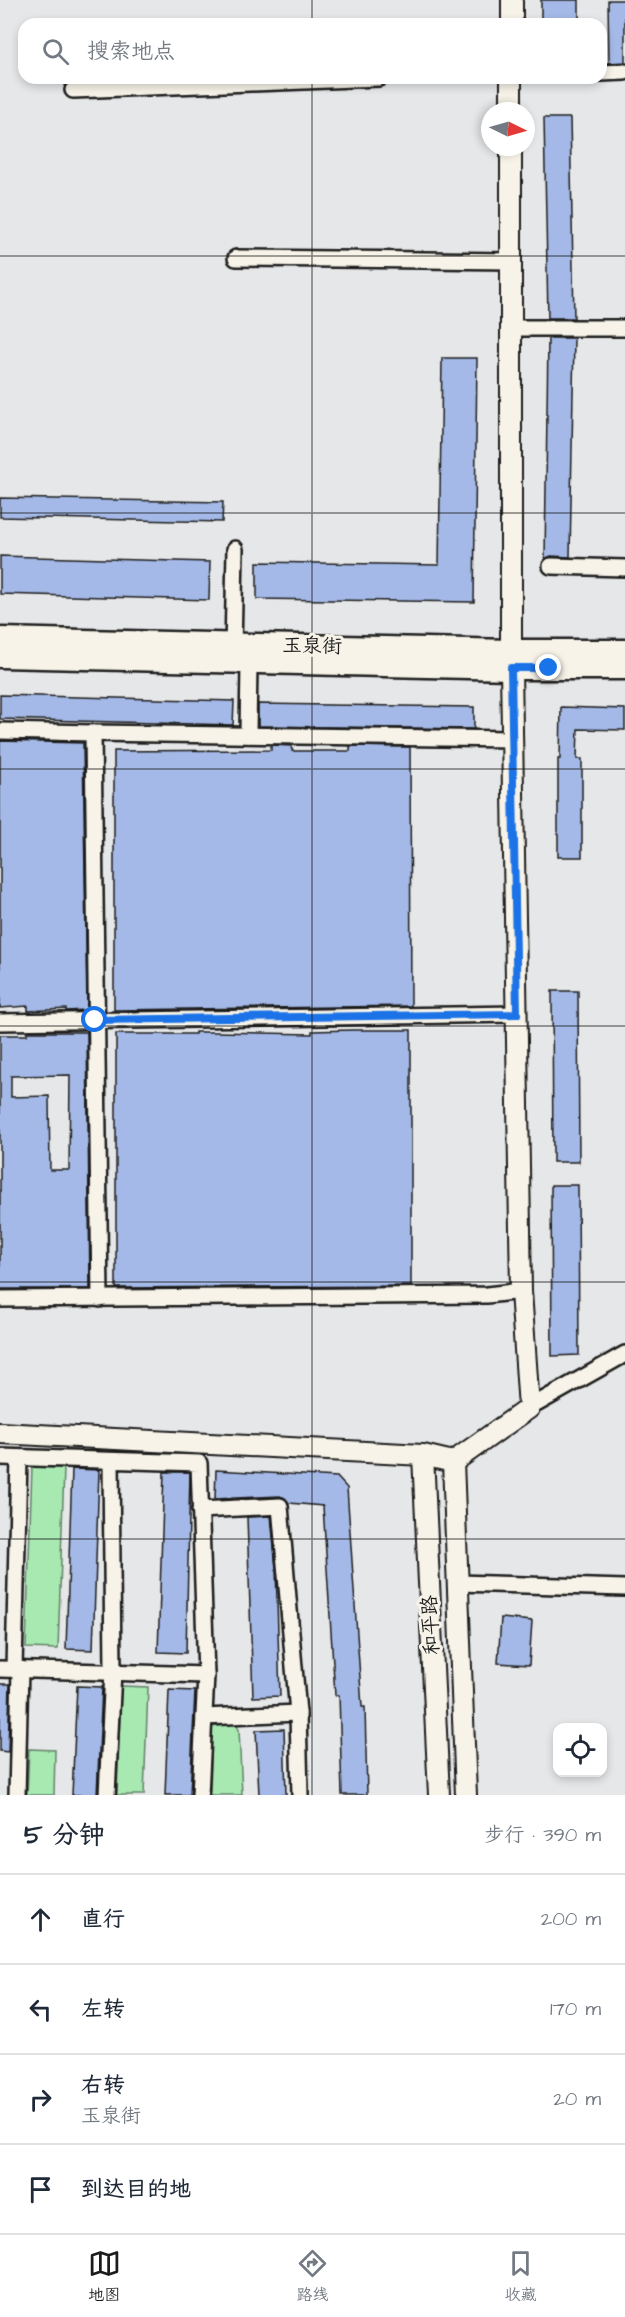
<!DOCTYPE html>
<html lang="zh">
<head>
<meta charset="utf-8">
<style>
	body { margin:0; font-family:"Architects Daughter","LXGW WenKai TC",sans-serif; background:#f6f6f7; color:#1f2937 }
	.controls { position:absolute; right:18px; bottom:18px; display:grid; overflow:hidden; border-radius:12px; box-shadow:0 3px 9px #0003 }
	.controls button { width:54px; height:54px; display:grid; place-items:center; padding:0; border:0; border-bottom:2px solid #e0e1e3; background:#fff; color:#1f2937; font:30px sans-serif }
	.compass { position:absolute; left:481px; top:102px; width:54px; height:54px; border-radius:50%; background:#fff; box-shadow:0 3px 9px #0003; rotate:95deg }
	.stop { position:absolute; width:18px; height:18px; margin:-14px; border:4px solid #1a73e8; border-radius:50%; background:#fff }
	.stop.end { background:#1a73e8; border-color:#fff; box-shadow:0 2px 6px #0008 }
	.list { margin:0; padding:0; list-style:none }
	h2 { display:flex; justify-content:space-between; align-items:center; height:78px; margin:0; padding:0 24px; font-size:26px }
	h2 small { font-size:20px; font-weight:400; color:#747a83 }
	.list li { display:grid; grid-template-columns:39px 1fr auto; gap:18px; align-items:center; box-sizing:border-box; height:90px; padding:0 24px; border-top:2px solid #e0e1e3 }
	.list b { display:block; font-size:22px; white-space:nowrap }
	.list p { margin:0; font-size:20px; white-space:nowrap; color:#747a83 }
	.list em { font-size:20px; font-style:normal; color:#747a83 }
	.icon { flex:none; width:33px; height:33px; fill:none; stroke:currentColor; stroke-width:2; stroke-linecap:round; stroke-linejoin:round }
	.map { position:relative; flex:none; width:625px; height:1795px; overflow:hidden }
	.search { position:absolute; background:#fff; box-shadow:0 3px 9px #0003; left:18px; right:18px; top:18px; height:66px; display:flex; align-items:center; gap:15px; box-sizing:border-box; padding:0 21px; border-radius:18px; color:#747a83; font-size:22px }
	.sheet { height:438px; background:#fff }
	nav { display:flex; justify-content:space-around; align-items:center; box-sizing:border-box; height:84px; border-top:2px solid #e0e1e3; background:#fff; font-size:16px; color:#747a83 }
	nav a { display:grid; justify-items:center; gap:3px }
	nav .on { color:#1c1c1c }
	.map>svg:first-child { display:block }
</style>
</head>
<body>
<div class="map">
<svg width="625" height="1795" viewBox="0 0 625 1795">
	<rect width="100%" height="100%" fill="#e6e7e8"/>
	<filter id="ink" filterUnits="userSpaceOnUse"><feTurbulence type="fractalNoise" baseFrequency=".0167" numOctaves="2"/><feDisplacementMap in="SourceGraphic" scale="12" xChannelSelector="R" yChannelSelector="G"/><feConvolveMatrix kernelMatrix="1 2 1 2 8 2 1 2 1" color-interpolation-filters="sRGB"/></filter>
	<g filter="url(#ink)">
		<!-- green -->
		<g fill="#a8e9b2" stroke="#628267" stroke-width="1.5">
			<polygon points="32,1467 64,1468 58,1649 26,1648"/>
			<polygon points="121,1686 148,1687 144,1795 117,1795"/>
			<polygon points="236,1723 239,1730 242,1795 210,1795 212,1727"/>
			<polygon points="29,1749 55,1750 54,1795 27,1795"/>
		</g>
		<!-- building -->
		<g fill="#a4b9e7" stroke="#1c1c1c" stroke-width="1.5" fill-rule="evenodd">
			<rect x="541" y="0" width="38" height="24"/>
			<polygon points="608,0 625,0 625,62 609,63"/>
			<polygon points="544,118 570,118 574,318 548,318"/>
			<polygon points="548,338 574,338 570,557 551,556 545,559"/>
			<polygon points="442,358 477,358 474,602 257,599 257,562 439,565"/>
			<polygon points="0,498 223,502 222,522 0,517"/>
			<polygon points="0,556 210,562 209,600 0,594"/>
			<polygon points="0,695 234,701 233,725 0,719"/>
			<polygon points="258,704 474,707 474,729 258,726"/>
			<polygon points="561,707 625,709 625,730 578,729 577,759 582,759 582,857 558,857 558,759 560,759"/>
			<polygon points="0,741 83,743 87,1010 66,1011 66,1009 28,1011 28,1006 0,1008"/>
			<polygon points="271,745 292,746 292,751 350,751 350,746 410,747 411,1006 114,1010 114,751 271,750"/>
			<polygon points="552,991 578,991 579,1162 553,1162"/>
			<polygon points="353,1030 411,1030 411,1286 116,1288 116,1034 195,1034 195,1032 216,1032 312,1034 312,1031"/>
			<path d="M 27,1032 L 87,1032 L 90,1289 L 0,1289 L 0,1035 L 27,1035 ZM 70,1075 L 69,1170 L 50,1170 L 49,1096 L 11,1097 L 11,1076 Z"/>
			<polygon points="551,1185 578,1185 579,1355 552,1356"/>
			<polygon points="72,1469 99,1470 93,1650 66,1649"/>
			<polygon points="216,1470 337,1477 347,1488 362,1707 365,1707 367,1795 342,1795 339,1695 335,1695 323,1506 289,1503 285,1498 280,1496 215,1499"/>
			<polygon points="164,1472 190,1472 186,1653 158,1652"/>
			<polygon points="271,1516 276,1569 280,1696 253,1697 247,1517"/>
			<polygon points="501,1618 532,1621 529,1665 498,1663"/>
			<polygon points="0,1684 10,1684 8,1752 0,1751"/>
			<polygon points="77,1686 102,1687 97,1795 72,1795"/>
			<polygon points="169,1690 195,1691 190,1795 165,1795"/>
			<polygon points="284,1729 286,1795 259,1795 256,1730"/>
		</g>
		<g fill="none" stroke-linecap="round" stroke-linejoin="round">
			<defs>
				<g id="minor">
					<polyline points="601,73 625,72"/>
					<polyline points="73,90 379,78"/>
					<polyline points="236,258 511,261"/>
					<polyline points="511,328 625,328"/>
					<polyline points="551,566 625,568"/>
					<polyline points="233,651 235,549"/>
					<polyline points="0,731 93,733"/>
					<polyline points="248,735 249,662"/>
					<polyline points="0,1022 517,1014"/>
					<polyline points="0,1299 487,1295 521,1291"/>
					<polyline points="100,1299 93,733 512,739"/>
					<polyline points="529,1408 625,1354"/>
					<polyline points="0,1457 199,1463 206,1675 200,1795"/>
					<polyline points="200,1510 280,1506 298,1713 300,1795"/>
					<polyline points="458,1583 625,1588"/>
					<polyline points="0,1669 206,1675"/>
					<polyline points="14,1669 19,1458"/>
					<polyline points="204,1717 298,1713"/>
					<polyline points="17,1795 20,1669"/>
					<polyline points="107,1795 113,1671 111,1461"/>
				</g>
				<g id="tertiary">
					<polyline points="512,24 512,0"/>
					<polyline points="511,111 511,78"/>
					<polyline points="0,1433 423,1455 453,1462 529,1408 521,1291 511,668 511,147"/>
					<polyline points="423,1455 439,1795"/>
					<polyline points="453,1462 466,1795"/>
				</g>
				<g id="secondary">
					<polyline points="0,639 511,651 625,651"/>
					<polyline points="0,656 511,668 625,668"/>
				</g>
			</defs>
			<!-- minor casing -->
			<use href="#minor" stroke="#1c1c1c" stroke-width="20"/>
			<!-- tertiary casing -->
			<use href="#tertiary" stroke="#1c1c1c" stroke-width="24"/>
			<!-- secondary casing -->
			<use href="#secondary" stroke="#1c1c1c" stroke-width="27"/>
			<!-- minor -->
			<use href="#minor" stroke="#f7f3e8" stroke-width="15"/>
			<!-- tertiary -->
			<use href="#tertiary" stroke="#f7f3e8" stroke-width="20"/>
			<!-- secondary -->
			<use href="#secondary" stroke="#f7f3e8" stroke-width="22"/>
		</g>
	</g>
	<g fill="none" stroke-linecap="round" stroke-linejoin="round" filter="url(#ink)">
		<!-- route -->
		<polyline stroke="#1a73e8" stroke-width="8" points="95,1020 517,1014 511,668 549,668"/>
	</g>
	<!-- grid -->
	<path fill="none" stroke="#1c1c1c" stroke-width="1.5" stroke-opacity="0.55" d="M 312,0 L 312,24M 312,78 L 312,1795M 0,256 L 625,256M 0,513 L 625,513M 0,769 L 625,769M 0,1026 L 625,1026M 0,1282 L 625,1282M 0,1539 L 625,1539"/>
	<g text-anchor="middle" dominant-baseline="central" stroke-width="6" stroke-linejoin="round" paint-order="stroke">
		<!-- street labels -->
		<g font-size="20" fill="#1c1c1c" stroke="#f7f3e8">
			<text transform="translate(312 646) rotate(1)">玉泉街</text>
			<text transform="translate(431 1625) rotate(-93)">和平路</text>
		</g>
	</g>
</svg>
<div class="controls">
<button><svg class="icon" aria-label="locate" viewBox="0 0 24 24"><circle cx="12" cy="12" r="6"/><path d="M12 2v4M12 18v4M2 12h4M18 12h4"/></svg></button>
</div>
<svg class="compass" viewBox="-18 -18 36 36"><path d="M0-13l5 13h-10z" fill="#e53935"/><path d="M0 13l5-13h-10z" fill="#747a83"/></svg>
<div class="stop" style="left:95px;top:1020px"></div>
<div class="stop end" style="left:549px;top:668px"></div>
<div class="search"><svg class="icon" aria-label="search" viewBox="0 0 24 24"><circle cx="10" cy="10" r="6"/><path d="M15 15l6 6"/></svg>搜索地点</div>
</div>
<section class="sheet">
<h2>5 分钟<small>步行 · 390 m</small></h2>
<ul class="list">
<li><svg class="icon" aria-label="ahead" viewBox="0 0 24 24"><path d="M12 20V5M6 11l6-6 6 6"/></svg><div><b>直行</b></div><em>200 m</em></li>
<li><svg class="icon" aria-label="left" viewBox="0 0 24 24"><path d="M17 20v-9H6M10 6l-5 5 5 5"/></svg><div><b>左转</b></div><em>170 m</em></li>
<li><svg class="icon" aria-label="right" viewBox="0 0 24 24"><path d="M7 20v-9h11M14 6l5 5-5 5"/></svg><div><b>右转</b><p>玉泉街</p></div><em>20 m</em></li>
<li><svg class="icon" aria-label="arrive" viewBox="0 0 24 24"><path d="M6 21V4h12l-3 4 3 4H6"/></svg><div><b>到达目的地</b></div></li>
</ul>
</section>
<nav>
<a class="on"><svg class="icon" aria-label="map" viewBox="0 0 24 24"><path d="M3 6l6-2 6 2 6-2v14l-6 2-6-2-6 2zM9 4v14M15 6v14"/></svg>地图</a>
<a><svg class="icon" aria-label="directions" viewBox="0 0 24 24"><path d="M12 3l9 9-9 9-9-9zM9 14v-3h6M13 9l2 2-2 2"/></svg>路线</a>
<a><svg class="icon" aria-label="saved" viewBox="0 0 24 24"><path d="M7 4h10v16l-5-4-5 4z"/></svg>收藏</a>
</nav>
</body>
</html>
